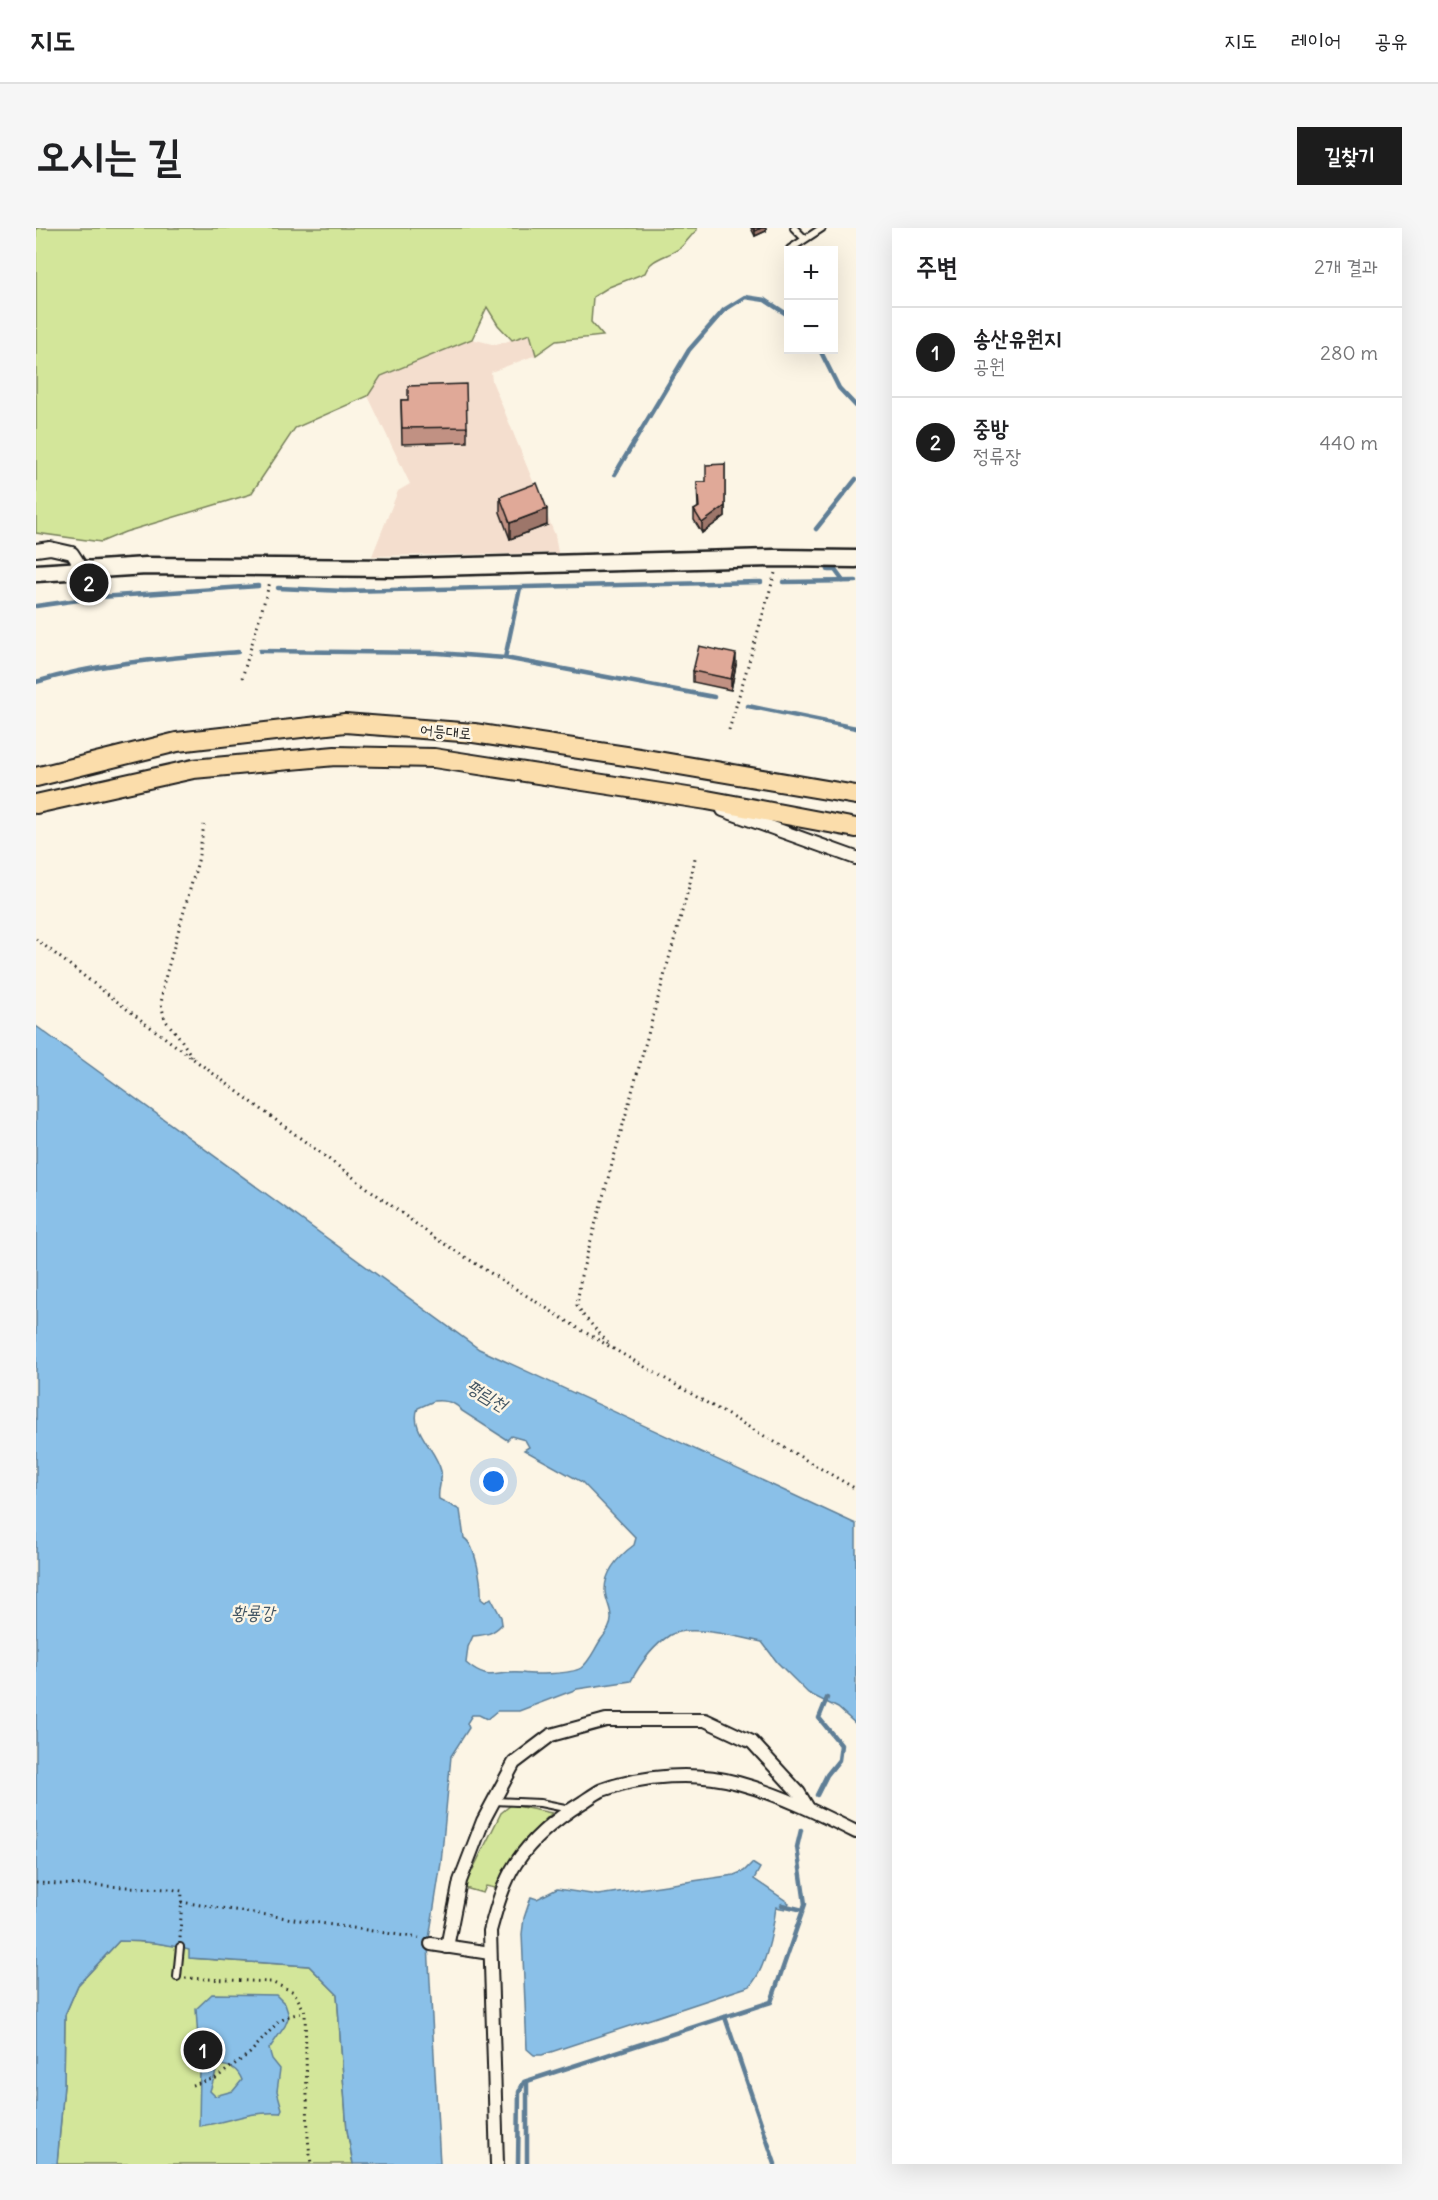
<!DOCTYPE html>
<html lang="ko">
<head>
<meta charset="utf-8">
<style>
	body { margin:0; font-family:Delius,"Poor Story",sans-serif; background:#f6f6f6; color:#202124 }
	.controls { position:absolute; right:18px; top:18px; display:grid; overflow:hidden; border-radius:0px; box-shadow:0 6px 24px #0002 }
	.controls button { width:54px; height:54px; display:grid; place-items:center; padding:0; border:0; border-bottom:2px solid #e0e0e0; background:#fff; color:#202124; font:30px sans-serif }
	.you { position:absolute; left:458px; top:1254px; width:21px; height:21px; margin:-15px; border:4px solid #fff; border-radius:50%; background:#1a73e8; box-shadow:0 0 0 9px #1a73e833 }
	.badge { display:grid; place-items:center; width:39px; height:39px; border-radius:50%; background:#1c1c1c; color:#fff; font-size:20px; font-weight:700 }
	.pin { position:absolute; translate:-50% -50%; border:3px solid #fff; box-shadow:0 2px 6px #0006 }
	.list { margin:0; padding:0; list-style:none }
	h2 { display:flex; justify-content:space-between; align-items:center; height:78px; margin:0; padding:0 24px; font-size:26px }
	h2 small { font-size:20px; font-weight:400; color:#757577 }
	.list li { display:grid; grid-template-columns:39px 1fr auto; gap:18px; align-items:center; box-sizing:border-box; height:90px; padding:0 24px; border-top:2px solid #e0e0e0 }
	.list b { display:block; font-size:22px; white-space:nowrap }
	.list p { margin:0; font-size:20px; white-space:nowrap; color:#757577 }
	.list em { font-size:20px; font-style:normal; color:#757577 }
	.map { position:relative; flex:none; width:820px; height:1936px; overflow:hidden; border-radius:0px }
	header { display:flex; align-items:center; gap:36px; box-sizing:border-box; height:84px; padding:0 30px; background:#fff; border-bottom:2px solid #e0e0e0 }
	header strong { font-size:28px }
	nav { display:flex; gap:33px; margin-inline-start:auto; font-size:21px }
	.intro { display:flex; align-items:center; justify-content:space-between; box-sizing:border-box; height:144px; padding:0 36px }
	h1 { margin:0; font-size:42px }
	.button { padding:15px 27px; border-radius:0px; background:#1c1c1c; color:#fff; font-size:21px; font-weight:700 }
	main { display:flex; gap:36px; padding:0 36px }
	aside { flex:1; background:#fff; border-radius:0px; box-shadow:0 6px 24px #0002 }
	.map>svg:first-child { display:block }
</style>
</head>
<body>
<header>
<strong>지도</strong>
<nav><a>지도</a><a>레이어</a><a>공유</a></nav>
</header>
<div class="intro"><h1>오시는 길</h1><a class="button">길찾기</a></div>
<main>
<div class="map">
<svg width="820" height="1936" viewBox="0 0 820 1936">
	<rect width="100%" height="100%" fill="#fcf5e5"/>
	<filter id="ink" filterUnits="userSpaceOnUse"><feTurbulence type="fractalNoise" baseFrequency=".0167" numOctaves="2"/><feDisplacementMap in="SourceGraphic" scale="12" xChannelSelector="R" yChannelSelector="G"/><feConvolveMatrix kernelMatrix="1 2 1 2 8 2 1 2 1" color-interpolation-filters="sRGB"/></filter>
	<g filter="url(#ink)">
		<!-- built -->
		<polygon fill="#f4dece" points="493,106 500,127 455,144 456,153 519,307 522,325 336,328 362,263 374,256 332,168 345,148 436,111 460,117"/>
		<!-- green -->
		<g fill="#d3e69a" stroke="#78815b" stroke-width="1.5">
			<path d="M 0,0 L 660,0 L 661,2 C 655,7 650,15 644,20 C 632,29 615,29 609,45 L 573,59 L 557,69 L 555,94 L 567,108 L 520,113 L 500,127 L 494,106 L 476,112 L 462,97 L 451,79 L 436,111 L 345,148 L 332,168 L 259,200 L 215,266 L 89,304 L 65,314 L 0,305 Z"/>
			<path d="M 475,1577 L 516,1585 C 491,1609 475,1629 459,1660 L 450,1658 L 447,1665 L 429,1660 L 431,1653 L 465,1585 Z"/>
			<path d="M 83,1713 C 107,1713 130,1715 154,1721 L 154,1730 L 273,1738 L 301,1766 L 311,1902 L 317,1936 L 21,1936 L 28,1857 L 29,1787 L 42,1757 Z"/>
		</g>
		<!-- water -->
		<g fill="#8ac0e8" stroke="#5e7e96" stroke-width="1.5" fill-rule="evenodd">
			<path d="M 0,798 L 443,1121 L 820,1296 L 820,1496 L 802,1480 L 772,1465 L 741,1434 L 726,1414 C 704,1409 654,1396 634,1407 C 617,1418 604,1436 595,1453 L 541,1461 L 483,1483 L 461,1483 L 451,1491 L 443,1487 L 436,1487 L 431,1495 L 433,1500 L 415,1528 L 405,1635 L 392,1717 L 404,1936 L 317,1936 L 311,1902 L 301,1766 L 273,1738 L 153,1730 L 153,1722 C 130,1715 107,1713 83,1713 L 42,1757 L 29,1787 L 28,1857 L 21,1936 L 0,1936 ZM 398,1173 C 408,1172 420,1174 426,1183 L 471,1212 L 475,1208 L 489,1212 L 493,1219 L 488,1222 L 546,1254 L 600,1310 L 598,1317 C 583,1328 569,1342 569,1362 C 569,1371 575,1380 575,1389 C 576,1398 569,1406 564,1413 C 558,1422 554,1433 545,1440 C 536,1446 498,1447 486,1445 C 461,1442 454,1456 430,1435 L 432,1419 L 437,1408 C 450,1407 457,1406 466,1396 L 465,1389 L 455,1370 L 449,1374 L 445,1371 C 446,1357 440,1317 428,1310 L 424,1282 L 403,1271 C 401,1261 407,1253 405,1243 C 400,1221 373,1202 382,1180 Z"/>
			<path d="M 716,1635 L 724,1640 L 718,1651 L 753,1675 L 749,1681 L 740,1679 C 737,1702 730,1741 714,1758 L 506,1827 L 498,1827 L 491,1821 L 486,1706 L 488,1690 L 495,1669 L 501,1671 L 521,1661 L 562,1667 L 698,1647 L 708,1643 Z"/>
			<path d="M 176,1766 L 240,1767 L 249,1776 L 253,1788 L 249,1798 L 233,1821 L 236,1831 L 244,1841 L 241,1863 L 246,1881 L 244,1885 C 211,1883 194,1894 163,1898 L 164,1841 L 160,1781 ZM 182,1837 C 195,1838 201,1840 206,1852 L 197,1863 L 179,1868 L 174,1863 Z"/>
		</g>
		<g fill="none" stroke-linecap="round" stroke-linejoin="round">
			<!-- stream -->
			<g stroke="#5e7e96" stroke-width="4.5">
				<polyline points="784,122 803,160 820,178"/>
				<polyline points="579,246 653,122 688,82 709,69 729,72 752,87"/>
				<polyline points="780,301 820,251"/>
				<polyline points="790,335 792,342 799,342 807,353"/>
				<polyline points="747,354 820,353"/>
				<polyline points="242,360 308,363 725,354"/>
				<polyline points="0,378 64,369 222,358"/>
				<polyline points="224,423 402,425 469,430 678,469"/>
				<polyline points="469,430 484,360"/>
				<path d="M 0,454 C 65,434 134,430 202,424"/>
				<polyline points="712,478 820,500"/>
				<polyline points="781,1567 791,1547 803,1532 805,1517 783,1490 791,1470"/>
				<polyline points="746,1677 767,1682"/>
				<polyline points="689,1789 739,1936"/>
				<polyline points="482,1936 483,1864 488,1854 735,1774 769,1676 761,1619 765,1602"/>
				<polyline points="491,1936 491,1853"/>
			</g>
			<defs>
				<g id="lane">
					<polyline points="758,0 768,10"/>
					<polyline points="754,21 786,0"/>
					<polyline points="458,1573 504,1575 534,1581"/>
					<polyline points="141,1749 144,1719"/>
				</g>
				<g id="street">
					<polyline points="0,322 14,320 36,325 47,342"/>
					<polyline points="687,582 820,630"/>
					<polyline points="395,1716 454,1725"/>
					<polyline points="411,1719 424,1653 447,1593 478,1535 515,1507 570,1492 669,1492 716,1514 763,1565 772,1580"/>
					<path d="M 461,1936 L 454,1703 C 460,1681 467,1655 480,1635 C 497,1609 521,1590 547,1574 C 553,1570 560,1565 566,1562 C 607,1547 660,1543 702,1555 C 743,1566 782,1585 820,1604"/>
				</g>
				<polyline id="secondary" points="0,345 110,338 361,340 739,330 820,331"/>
				<g id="primary">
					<polyline points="0,549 141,514 309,495 438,505 603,530 820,567"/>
					<polyline points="0,576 157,541 299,528 398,530 671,572 820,600"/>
				</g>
			</defs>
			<!-- lane casing -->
			<use href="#lane" stroke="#1c1c1c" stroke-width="10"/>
			<!-- street casing -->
			<use href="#street" stroke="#1c1c1c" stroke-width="16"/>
			<!-- secondary casing -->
			<use href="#secondary" stroke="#1c1c1c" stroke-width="21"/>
			<!-- primary casing -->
			<use href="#primary" stroke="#1c1c1c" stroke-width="22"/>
			<!-- path -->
			<g stroke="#1c1c1c" stroke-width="3" stroke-dasharray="1.5 4.5" stroke-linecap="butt">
				<polyline points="206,450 234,354"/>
				<polyline points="693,502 739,345"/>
				<polyline points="0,711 109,795 399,1010 545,1102 820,1261"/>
				<polyline points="156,829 144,810 129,792 125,776 128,754 162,633 168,597"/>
				<polyline points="572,1115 547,1087 541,1077 545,1048 654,655 659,630"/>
				<polyline points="0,1655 134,1661 146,1663 144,1711"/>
				<polyline points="145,1674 383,1710"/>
				<polyline points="149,1750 235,1754 258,1764 269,1784 272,1910 275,1936"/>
				<polyline points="156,1857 180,1850 214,1825 242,1794 253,1788 269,1784"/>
			</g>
			<!-- lane -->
			<use href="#lane" stroke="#fcf5e5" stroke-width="6"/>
			<!-- street -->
			<use href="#street" stroke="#fcf5e5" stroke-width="12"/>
			<!-- secondary -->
			<use href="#secondary" stroke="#fcf5e5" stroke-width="16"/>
			<!-- primary -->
			<use href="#primary" stroke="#fbddab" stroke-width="18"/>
		</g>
		<!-- wall -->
		<g fill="#c19183" stroke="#1c1c1c" stroke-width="1.5">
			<polygon points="715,0 730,0 730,3 719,8"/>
			<polygon points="365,172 372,172 431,199 431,214 366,216"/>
			<polygon points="689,236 689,288 666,305 658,292 658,282 662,280 661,254 670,254"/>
			<polygon points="464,269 511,297 474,311 464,284"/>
			<polygon points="700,437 695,462 657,454 657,443"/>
		</g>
		<!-- shaded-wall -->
		<g fill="#9d766a" stroke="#1c1c1c" stroke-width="1.5">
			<polygon points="725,0 730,0 730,3 719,8 719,3"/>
			<polygon points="689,278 689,288 666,305 666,295"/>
			<polygon points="511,281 511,297 474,311 474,295"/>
			<polygon points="700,426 700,437 695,462 695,451"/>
		</g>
		<!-- building -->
		<g fill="#e0a998" stroke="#1c1c1c" stroke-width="1.5">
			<polygon points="717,0 725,0 719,3"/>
			<polygon points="430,156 431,199 366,200 365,172 372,172 372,158"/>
			<polygon points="689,236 689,278 666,295 658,282 663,279 661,254 670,254 670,237"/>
			<polygon points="501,255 511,281 474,295 464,269"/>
			<polygon points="663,418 700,426 695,451 657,443"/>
		</g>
	</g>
	<g text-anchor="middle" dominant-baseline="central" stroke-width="5" stroke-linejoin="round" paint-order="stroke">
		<!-- street labels -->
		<g font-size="16" fill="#1c1c1c" stroke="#fcf5e5">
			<text transform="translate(410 503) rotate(5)">어등대로</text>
		</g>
		<!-- water labels -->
		<g font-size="18" font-style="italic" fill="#425563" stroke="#fcf5e5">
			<text transform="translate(451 1167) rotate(31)">평림천</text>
			<text x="217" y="1384">황룡강</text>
		</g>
	</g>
</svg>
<div class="controls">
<button>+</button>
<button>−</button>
</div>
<div class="you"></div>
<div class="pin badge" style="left:167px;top:1822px">1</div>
<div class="pin badge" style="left:53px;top:355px">2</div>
</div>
<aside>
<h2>주변<small>2개 결과</small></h2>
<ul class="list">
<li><span class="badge">1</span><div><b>송산유원지</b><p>공원</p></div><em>280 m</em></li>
<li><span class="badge">2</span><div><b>중방</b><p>정류장</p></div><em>440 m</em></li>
</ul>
</aside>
</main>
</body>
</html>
